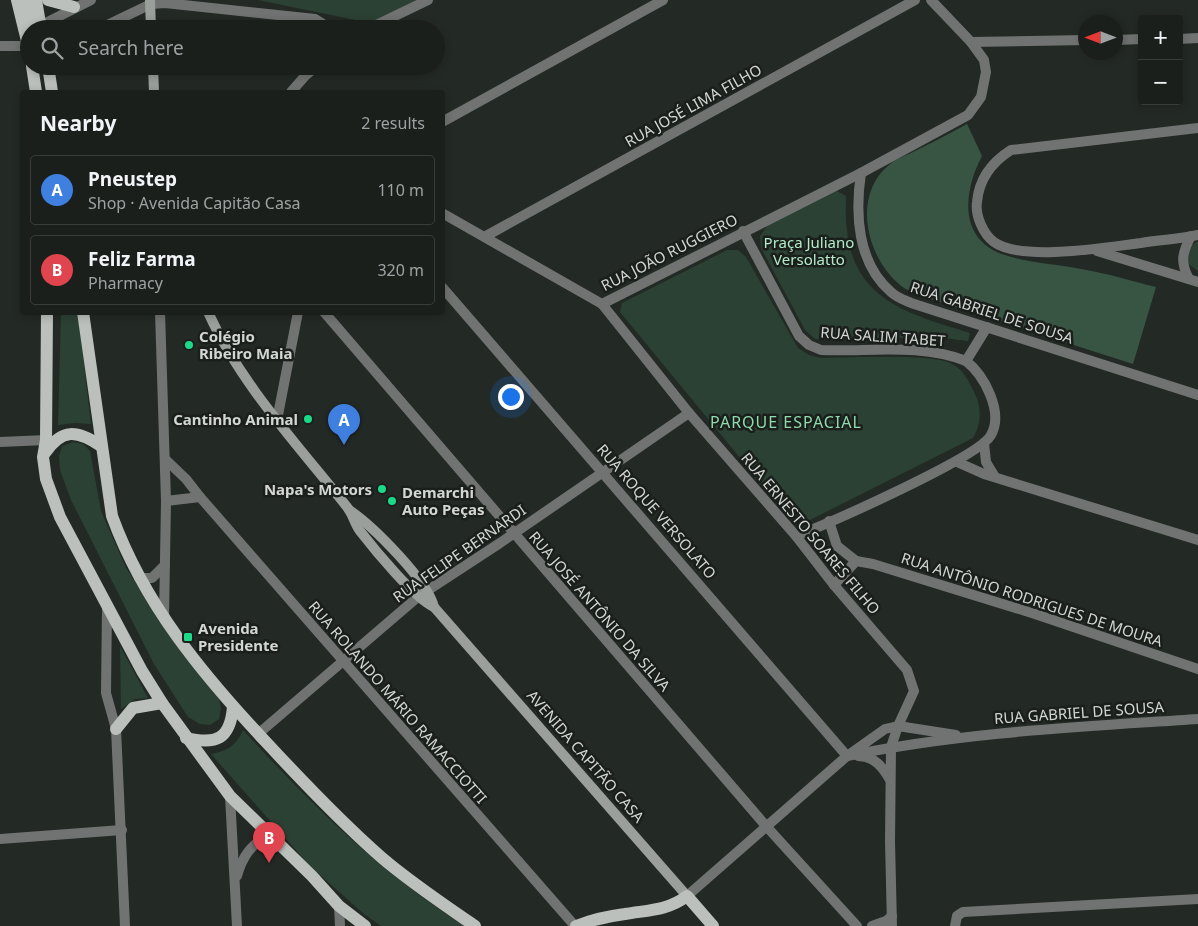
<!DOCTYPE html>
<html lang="en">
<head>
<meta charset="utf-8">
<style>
	body { margin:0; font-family:"Noto Sans",sans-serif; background:#272c29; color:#f1f3f6 }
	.controls { position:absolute; right:15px; top:15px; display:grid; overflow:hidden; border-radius:5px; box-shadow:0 2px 8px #0003 }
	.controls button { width:45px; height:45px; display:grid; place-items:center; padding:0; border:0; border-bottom:1px solid #383d3b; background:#1a1f1c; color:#f1f3f6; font:25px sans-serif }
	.compass { position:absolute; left:1078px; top:15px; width:45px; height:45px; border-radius:50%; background:#1a1f1c; box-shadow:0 2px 8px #0003; rotate:270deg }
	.you { position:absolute; left:510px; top:396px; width:18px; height:18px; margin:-12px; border:4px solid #fff; border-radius:50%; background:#1a73e8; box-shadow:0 0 0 8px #1a73e833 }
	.badge { display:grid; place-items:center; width:32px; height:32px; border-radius:50%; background:#db2777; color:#fff; font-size:16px; font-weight:700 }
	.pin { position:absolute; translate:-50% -41px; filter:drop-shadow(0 1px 2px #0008) }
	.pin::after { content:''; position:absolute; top:26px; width:18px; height:15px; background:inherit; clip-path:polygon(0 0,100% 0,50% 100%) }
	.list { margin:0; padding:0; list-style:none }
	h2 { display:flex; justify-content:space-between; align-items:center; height:65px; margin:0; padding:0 20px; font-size:21px }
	h2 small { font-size:16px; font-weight:400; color:#9fa2a3 }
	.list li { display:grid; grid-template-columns:32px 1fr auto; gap:15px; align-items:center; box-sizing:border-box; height:70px; margin:0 10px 10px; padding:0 10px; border:1px solid #383d3b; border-radius:5px }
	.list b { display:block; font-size:19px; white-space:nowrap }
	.list p { margin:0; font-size:16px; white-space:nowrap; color:#9fa2a3 }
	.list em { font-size:16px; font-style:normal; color:#9fa2a3 }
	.icon { flex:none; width:28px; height:28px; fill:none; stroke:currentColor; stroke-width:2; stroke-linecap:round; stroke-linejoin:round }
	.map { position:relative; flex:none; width:1198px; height:926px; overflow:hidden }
	.search { position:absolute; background:#1a1f1c; box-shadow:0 2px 8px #0003; left:20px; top:20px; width:425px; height:55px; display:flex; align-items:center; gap:12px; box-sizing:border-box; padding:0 18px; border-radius:28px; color:#9fa2a3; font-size:19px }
	.panel { position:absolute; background:#1a1f1c; box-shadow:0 2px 8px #0003; left:20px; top:90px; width:425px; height:225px; border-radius:5px }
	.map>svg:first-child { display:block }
</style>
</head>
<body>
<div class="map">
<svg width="1198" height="926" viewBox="0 0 1198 926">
	<rect width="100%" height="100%" fill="#232925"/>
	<!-- green -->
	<g fill="#2b4133">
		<polygon points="258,0 417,0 370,23"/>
		<path d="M 837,191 L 846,196 C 846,207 845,219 847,230 C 854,302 913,315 970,333 L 968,341 L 933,337 L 826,340 L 815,339 L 805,330 L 761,248 L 760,236 L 767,226 Z"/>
		<polygon points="1198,241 1198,271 1187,263 1187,249"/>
		<path d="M 727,250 L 738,250 L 746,257 L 798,348 L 809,355 L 821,358 C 847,358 933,353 952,364 C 964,370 969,382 975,394 C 982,408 981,425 973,438 L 802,524 L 792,521 L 620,312 L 622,303 Z"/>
		<polygon points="61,313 78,313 91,424 75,423 58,425"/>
		<polygon points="73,442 83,444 90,451 101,511 126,568 183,655 219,699 221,708 219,719 210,725 200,724 188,717 154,664 71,500 60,470 59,456 62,446"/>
		<polygon points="120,646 148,698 135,699 121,709"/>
		<path d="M 243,730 C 313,806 377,870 465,926 L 381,926 L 364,914 L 310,866 L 211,754 C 227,751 236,746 243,730 Z"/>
	</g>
	<!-- forest -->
	<path fill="#385544" d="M 967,124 L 982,156 C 963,192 958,240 1005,255 C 1028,263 1056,264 1081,269 C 1106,273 1131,281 1156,287 L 1133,364 L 915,294 C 910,291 903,288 899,284 C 866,256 852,195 889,165 C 895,159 905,156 913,152 C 931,143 949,134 967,124 Z"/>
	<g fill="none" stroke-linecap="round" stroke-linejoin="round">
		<!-- minor -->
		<g stroke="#717372" stroke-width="10">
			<polyline points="36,28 91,0"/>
			<polyline points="99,29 151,4 165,3 315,19 331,29"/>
			<polyline points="368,29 428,0"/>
			<polyline points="1179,39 1198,38"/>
			<polyline points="1116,40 1142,39"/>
			<polyline points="971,42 1086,40"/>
			<polyline points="0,46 29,46"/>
			<polyline points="291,92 305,76 317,66"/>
			<polyline points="442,122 663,0"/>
			<path d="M 1198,128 L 1011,150 C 992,162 979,179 977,202 C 975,215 983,234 994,242 C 1021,262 1108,247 1141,243 C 1160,240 1180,239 1198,235"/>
			<path d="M 861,173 C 855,213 857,263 891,292 C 896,297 904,300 911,303 L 1198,395"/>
			<polyline points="442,213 602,304 689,413 796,536 834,585 907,670 914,691 898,726 891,747 890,841 892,926"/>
			<path d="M 743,231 L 799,336 L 809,345 L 821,350 C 869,352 920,343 966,361"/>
			<polyline points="486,236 915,0"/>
			<polyline points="1097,251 1198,282"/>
			<path d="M 1189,279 C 1180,262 1182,253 1191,236"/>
			<polyline points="442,287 847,756"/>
			<polyline points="602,304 861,173 968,115 981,97 986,72 984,60 971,42 931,0"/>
			<polyline points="160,312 166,501 164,618"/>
			<polyline points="324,312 766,826 857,926"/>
			<polyline points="277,420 298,312"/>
			<polyline points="0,442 46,440"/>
			<polyline points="984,443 986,462 995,477"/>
			<polyline points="165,459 186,479 200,497 575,926"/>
			<polyline points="957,462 984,474 1198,540"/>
			<polyline points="166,501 200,497"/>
			<polyline points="829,521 837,546 856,561"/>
			<path d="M 796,536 C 827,524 980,457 991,435 C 1004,412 984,375 966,361 L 987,327"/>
			<polyline points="139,578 152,578 165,565"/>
			<polyline points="834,585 856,561 873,564 1035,614 1198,669"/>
			<polyline points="107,606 106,693 116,729 125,926"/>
			<polyline points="258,734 419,596 500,543 689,413"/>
			<path d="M 847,756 C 963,732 1080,727 1198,719"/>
			<path d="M 858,756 C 874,756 883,767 890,780"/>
			<polyline points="230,796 237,926"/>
			<polyline points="0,839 122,830"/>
			<path d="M 237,876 C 243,855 250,847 268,834"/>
			<polyline points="687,896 847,756 885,729 898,726 956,735"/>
			<polyline points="339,906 340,926"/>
			<polyline points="872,926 886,921 892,916"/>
			<polyline points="955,926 957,916 963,912 1198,899"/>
		</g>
		<!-- secondary -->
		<g stroke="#9a9f9c" stroke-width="10">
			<polyline points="150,0 151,29"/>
			<polyline points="153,66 154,92"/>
			<path d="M 208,312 C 241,385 298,445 347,507 C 353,514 354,523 360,531 C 374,549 414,598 434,607 L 687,896"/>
			<path d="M 349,510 C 372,525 428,581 434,607"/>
		</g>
		<!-- primary -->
		<g stroke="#bbc0bd" stroke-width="12">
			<polyline points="17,0 29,49"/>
			<polyline points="27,0 32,29"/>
			<polyline points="36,0 41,29"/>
			<polyline points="48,0 74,7"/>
			<polyline points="32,66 36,92"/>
			<polyline points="48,66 52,92"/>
			<polyline points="47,312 46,440 43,457 46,479 60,517 142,671 162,703 230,796 312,876 339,906 365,926"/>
			<path d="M 83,312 L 112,516 C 144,604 203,675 266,742 C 303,782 340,821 381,857 C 410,882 443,904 475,926"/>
			<path d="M 45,453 C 62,428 77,430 101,446"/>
			<polyline points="116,729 133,708 162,703"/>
			<path d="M 186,738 C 217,745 230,739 233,707"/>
			<path d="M 576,926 C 592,920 608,916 625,914 C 648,910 667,911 687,896 L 713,926"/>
		</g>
	</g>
	<!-- markers -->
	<g fill="#1bd988" stroke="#1a1f1c" stroke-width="2">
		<circle cx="189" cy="345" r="5"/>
		<circle cx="308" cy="419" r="5"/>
		<circle cx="382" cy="489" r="5"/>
		<circle cx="392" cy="501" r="5"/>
		<rect x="183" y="632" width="10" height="10" rx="2.5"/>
	</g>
	<g text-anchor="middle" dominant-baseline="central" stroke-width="5" stroke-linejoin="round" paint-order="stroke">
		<!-- street labels -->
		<g font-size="15" fill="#d3d6d4" stroke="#1a1f1c">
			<text transform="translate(693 105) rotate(-29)">RUA JOSÉ LIMA FILHO</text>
			<text transform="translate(669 252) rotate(-27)">RUA JOÃO RUGGIERO</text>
			<text transform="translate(992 312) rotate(18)">RUA GABRIEL DE SOUSA</text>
			<text transform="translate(883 336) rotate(4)">RUA SALIM TABET</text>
			<text transform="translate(657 511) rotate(49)">RUA ROQUE VERSOLATO</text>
			<text transform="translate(811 533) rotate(50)">RUA ERNESTO SOARES FILHO</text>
			<text transform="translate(459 553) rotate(-35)">RUA FELIPE BERNARDI</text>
			<text transform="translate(1032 599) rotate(18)">RUA ANTÔNIO RODRIGUES DE MOURA</text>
			<text transform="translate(600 611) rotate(49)">RUA JOSÉ ANTÔNIO DA SILVA</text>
			<text transform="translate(398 702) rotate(49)">RUA ROLANDO MÁRIO RAMACCIOTTI</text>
			<text transform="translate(1079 712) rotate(-4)">RUA GABRIEL DE SOUSA</text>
			<text transform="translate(586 756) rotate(49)">AVENIDA CAPITÃO CASA</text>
		</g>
		<!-- park labels -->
		<g font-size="15" fill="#b3ebc8" stroke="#1a1f1c">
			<text x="809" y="242">Praça Juliano<tspan x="809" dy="17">Versolatto</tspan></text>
		</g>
		<!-- poi labels -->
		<g font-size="15" font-weight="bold" fill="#d3d6d4" stroke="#1a1f1c" text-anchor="start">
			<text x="199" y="336">Colégio<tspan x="199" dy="17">Ribeiro Maia</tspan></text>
			<text x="298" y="419" text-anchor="end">Cantinho Animal</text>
			<text x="372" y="489" text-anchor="end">Napa's Motors</text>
			<text x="402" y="492">Demarchi<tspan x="402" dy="17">Auto Peças</tspan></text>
			<text x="198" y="628">Avenida<tspan x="198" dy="17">Presidente</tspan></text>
		</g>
		<!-- neighbourhood labels -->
		<g font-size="16" letter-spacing="1" fill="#8edbad" stroke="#1a1f1c">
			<text x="786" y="422">PARQUE ESPACIAL</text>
		</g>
	</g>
</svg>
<div class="controls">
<button>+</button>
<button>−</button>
</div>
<svg class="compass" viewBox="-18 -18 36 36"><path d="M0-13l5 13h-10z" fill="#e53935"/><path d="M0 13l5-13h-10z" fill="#9fa2a3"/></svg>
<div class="you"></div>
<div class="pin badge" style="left:344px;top:445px;background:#3f7fe0">A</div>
<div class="pin badge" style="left:269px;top:863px;background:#e0444e">B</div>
<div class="search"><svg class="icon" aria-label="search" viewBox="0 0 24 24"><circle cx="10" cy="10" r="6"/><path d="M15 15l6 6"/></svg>Search here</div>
<section class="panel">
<h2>Nearby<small>2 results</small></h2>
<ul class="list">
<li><span class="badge" style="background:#3f7fe0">A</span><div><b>Pneustep</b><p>Shop · Avenida Capitão Casa</p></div><em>110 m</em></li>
<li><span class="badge" style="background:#e0444e">B</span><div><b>Feliz Farma</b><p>Pharmacy</p></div><em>320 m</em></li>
</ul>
</section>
</div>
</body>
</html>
